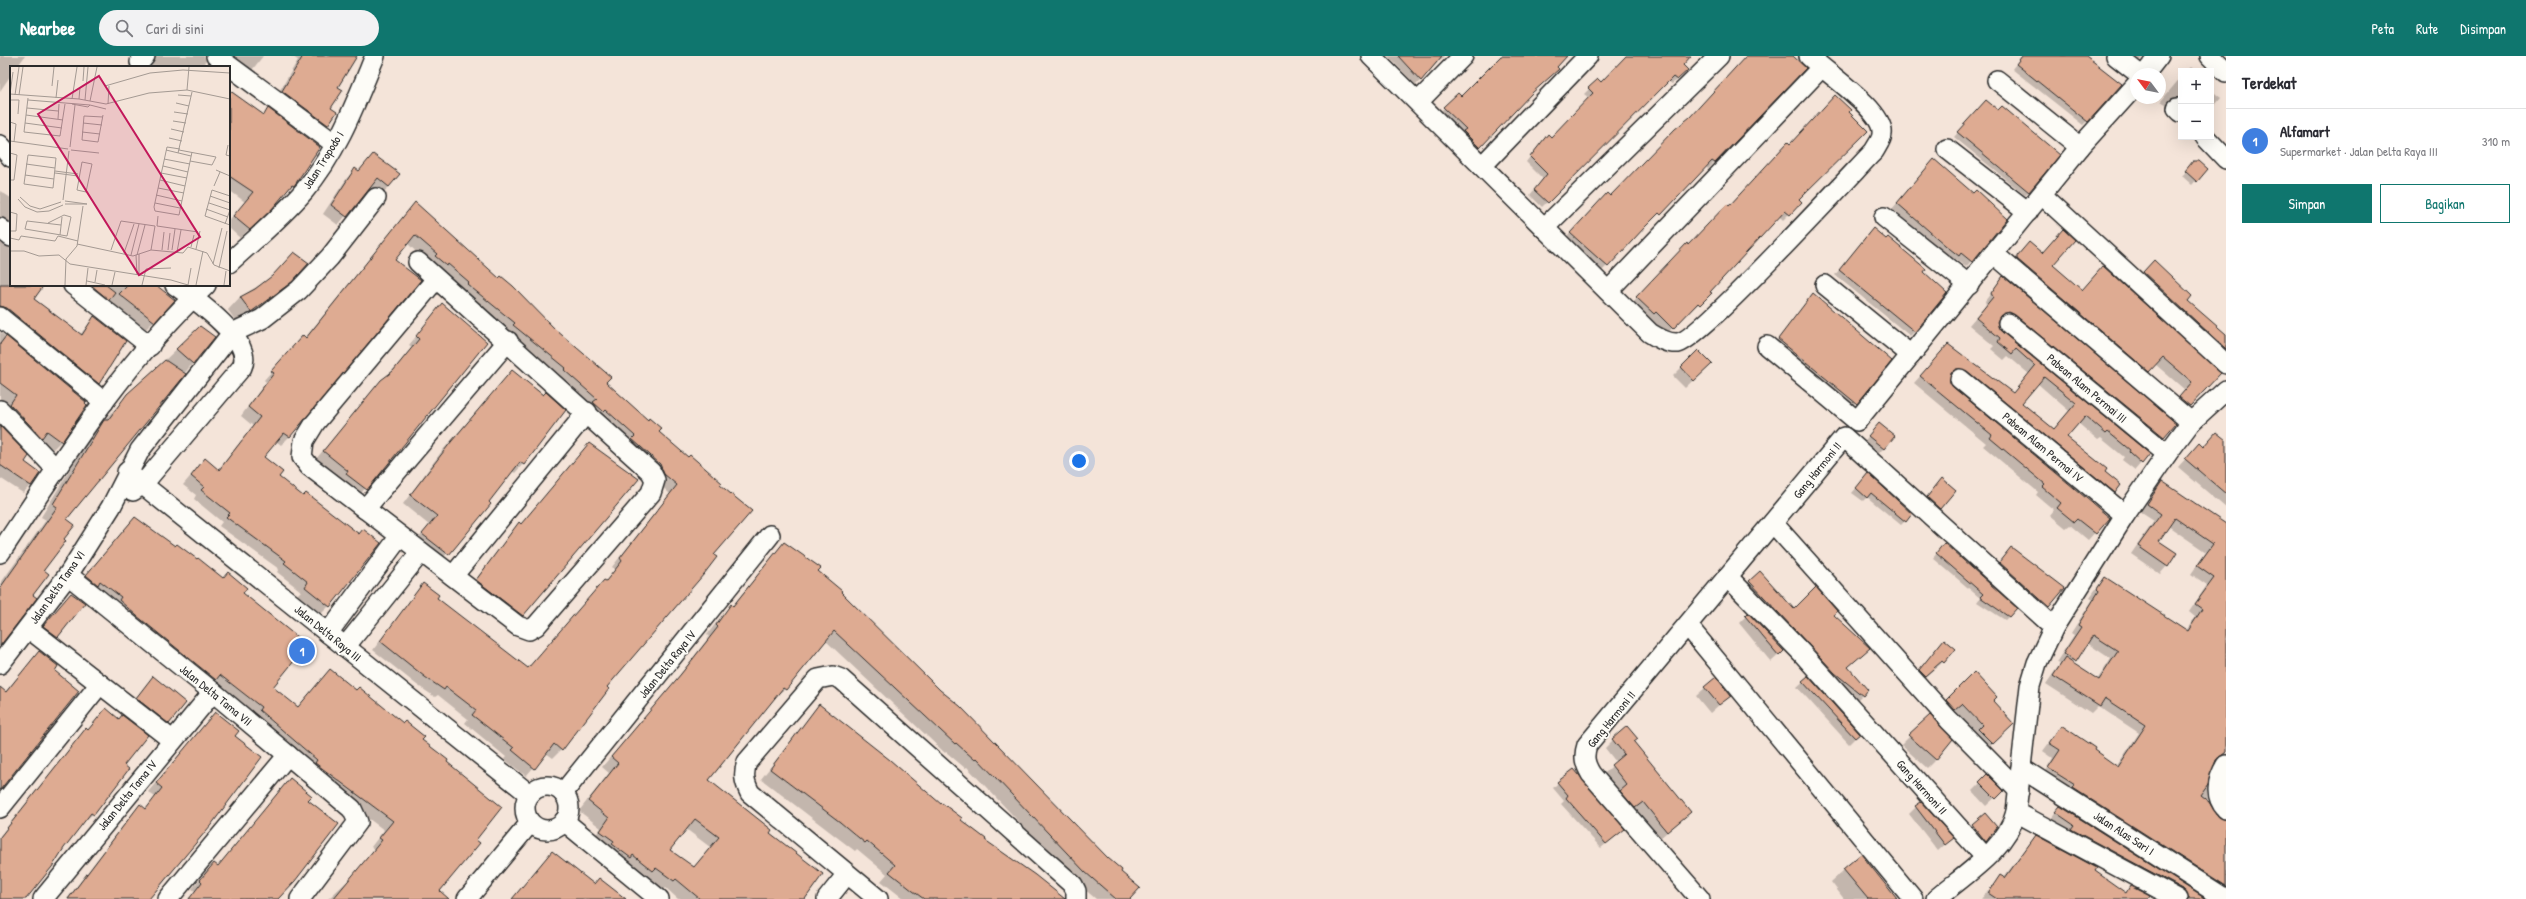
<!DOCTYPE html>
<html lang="id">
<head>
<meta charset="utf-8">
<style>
	body { margin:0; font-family:"Patrick Hand",sans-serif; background:#f2f2f3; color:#2b2b33 }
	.controls { position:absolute; right:12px; top:12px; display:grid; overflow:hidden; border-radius:0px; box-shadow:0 4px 16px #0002 }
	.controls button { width:36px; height:36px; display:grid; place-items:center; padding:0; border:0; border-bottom:1px solid #e1e1e2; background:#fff; color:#2b2b33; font:20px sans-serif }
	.compass { position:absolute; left:2130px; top:12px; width:36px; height:36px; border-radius:50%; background:#fff; box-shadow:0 4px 16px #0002; rotate:302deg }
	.you { position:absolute; left:1079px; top:405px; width:14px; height:14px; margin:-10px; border:3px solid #fff; border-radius:50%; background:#1a73e8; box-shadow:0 0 0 6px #1a73e833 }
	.badge { display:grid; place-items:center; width:26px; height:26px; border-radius:50%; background:#0f766e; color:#fff; font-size:13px; font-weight:700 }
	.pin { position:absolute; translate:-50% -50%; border:2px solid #fff; box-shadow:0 1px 4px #0006 }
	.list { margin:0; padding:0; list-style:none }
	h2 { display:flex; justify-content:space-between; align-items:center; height:52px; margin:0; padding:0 16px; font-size:17px }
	h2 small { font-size:13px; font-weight:400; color:#7c7c81 }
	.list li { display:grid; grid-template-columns:26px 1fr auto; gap:12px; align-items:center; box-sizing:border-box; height:64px; padding:0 16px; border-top:1px solid #e1e1e2 }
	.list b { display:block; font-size:15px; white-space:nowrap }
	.list p { margin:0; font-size:13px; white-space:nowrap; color:#7c7c81 }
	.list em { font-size:13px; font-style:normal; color:#7c7c81 }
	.actions { display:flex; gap:8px; padding:12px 16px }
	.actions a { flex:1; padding:9px 0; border:1px solid #0f766e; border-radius:0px; text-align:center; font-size:14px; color:#0f766e }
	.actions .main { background:#0f766e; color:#fff }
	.icon { flex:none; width:22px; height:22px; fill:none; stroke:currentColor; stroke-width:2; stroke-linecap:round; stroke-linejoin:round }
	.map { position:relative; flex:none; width:2226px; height:843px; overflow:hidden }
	header { display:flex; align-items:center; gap:24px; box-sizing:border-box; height:56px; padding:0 20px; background:#0f766e; color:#fff }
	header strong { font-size:19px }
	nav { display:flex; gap:22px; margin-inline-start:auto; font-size:14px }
	.search { width:280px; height:36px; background:#f2f2f3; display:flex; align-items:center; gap:10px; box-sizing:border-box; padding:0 14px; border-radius:22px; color:#7c7c81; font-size:15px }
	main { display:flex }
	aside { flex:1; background:#fff }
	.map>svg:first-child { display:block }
</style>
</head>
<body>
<header>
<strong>Nearbee</strong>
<div class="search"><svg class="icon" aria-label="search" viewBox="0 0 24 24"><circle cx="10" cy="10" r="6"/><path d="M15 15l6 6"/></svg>Cari di sini</div>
<nav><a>Peta</a><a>Rute</a><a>Disimpan</a></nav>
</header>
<main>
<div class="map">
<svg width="2226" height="843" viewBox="0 0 2226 843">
	<rect width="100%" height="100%" fill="#f4e4d9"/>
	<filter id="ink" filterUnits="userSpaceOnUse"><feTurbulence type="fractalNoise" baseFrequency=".025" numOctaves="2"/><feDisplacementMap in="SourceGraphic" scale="8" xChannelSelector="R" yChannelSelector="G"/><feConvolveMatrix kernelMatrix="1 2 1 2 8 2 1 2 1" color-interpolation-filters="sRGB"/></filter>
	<g filter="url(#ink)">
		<!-- shadow -->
		<g fill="#0003" fill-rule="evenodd">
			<polygon points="0,0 25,0 17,11 11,11 11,19 0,35"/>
			<polygon points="152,0 204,0 206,5 201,11 146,11"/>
			<polygon points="214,0 263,0 245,23"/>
			<polygon points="291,0 355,0 337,31 330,53 335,56 319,77 274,44 298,4"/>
			<polygon points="1388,0 1444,0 1416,29"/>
			<polygon points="1501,0 1567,0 1474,97 1438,58 1458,38 1461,41"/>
			<polygon points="1628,0 1690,0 1681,9 1686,14 1672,28 1668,25 1542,151 1530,139 1543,123 1526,106 1543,84 1548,80 1551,83 1589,42 1584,38 1598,24 1601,27"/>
			<polygon points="1753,0 1792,0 1804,12 1714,107 1708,113 1705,110 1601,216 1564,184 1607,139 1610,141"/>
			<polygon points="2022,0 2084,0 2087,65 2083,69 2012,13"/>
			<polygon points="2131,0 2144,0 2138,6"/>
			<polygon points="2191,11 2195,15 2187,15"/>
			<polygon points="2181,21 2181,58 2161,45"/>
			<polygon points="2211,34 2221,42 2211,54"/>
			<polygon points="229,35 263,59 269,54 319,91 293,129 240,182 229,172 229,162 230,163 245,146 229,134"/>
			<polygon points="1982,49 2029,135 2025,139 1954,81"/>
			<polygon points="1790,89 1798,143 1801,146 1783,164 1779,160 1709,236 1710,237 1666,278 1631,248 1687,189 1688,190"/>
			<polygon points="373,99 389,131 380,139 370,131 338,169 323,158 347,122 355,114 358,116"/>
			<polygon points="2196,104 2206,113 2192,129 2182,120"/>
			<polygon points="1928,111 1971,205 1966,211 1955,203 1952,205 1892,153"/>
			<polygon points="0,135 11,142 11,182 0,172"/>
			<polygon points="415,147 658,377 712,499 606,631 561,694 553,702 546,697 526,720 504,703 506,701 465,667 468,663 438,639 435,641 417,629 373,594 423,528 436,542 528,613 605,526 615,513 612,511 670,438 407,187 394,204 419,224 289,381 281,389 276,385 263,401 278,421 303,441 329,550 321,558 297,539 301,535 277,516 279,513 219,470 222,466 194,443 196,439 183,429 205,403 218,414 253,370 241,360 266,326 264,324 295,289 305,282"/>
			<polygon points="1868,178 1922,216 1915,275 1910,280 1835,219"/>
			<polygon points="0,187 11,192 11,229 43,229 33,243 80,279 94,261 98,327 90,335 0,261"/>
			<polygon points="2029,187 2082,235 2220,318 2181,357 2172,349 2185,334 2155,308 2141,323 2009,209"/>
			<polygon points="294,197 291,225 277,239 238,268 228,254 240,241 268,224"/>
			<polygon points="2146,213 2226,279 2226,308 2136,225"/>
			<path d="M 2003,221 L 2174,367 L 2156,388 L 2002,263 L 1997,263 L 2000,276 L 2149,398 L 2135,414 L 2122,404 L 2124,401 L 2101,382 L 2098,384 L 2078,367 L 2066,381 L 2104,416 L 2114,436 L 2107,443 L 1960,321 L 1950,319 L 1949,327 L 1952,332 L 2108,462 L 2088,484 L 2070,469 L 2066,472 L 2050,459 L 2054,454 L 2036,439 L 2038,436 L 1983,390 L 1986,387 L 1914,327 L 1941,297 L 2012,338 L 2029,318 L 2008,300 L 2004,304 L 1991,293 L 1994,290 L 1969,269 L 1986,249 L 1985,245 ZM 2037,327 L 2069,355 L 2053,374 L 2020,347 Z"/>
			<polygon points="73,229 154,229 154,265 146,273 108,244 101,251"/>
			<polygon points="1813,238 1890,305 1848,355 1771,292"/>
			<polygon points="442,249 485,286 358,441 341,423 316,403 374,333 388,320 412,291 409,289"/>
			<polygon points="200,271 213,282 66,464 32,539 0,588 0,528 46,464 41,461 93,376 128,339"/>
			<polygon points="0,276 85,346 61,385 53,393 0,356"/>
			<polygon points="1698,295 1710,308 1685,332 1673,320"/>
			<polygon points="504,324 565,354 523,408 515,417 512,415 440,506 415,487 429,469 403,448 442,395"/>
			<polygon points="1879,368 1884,392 1875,401 1861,389"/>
			<polygon points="0,371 24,406 31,429 23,437 0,422"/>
			<polygon points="2226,385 2226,452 2178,411 2199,388 2203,392"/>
			<polygon points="1864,423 1905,465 1901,469 1867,441 1863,445 1852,437"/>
			<polygon points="1942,423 1955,434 1931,461 1919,450"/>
			<path d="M 2162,427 L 2226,469 L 2226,710 L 2224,707 L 2217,705 L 2214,707 L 2207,723 L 2207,740 L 2211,753 L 2221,764 L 2226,765 L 2226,839 L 2042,720 L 2053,702 L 2043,695 L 2061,671 L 2116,711 L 2139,677 L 2098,650 L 2091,657 L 2046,628 L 2060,608 L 2057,605 L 2074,579 L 2071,577 L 2093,543 L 2090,541 L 2098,530 L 2105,522 L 2186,575 L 2195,561 L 2189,556 L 2207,529 L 2191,518 L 2206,496 L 2168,470 L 2157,485 L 2167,510 L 2160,518 L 2131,498 L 2154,465 L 2140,456 ZM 2087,587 L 2111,603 L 2097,624 L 2072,608 Z"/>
			<polygon points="135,462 242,537 272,632 297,652 330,614 421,684 446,706 475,784 438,835 435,843 328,843 354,819 374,793 371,791 384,774 307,717 78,528"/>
			<polygon points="519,467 560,513 516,568 469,532"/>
			<path d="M 784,487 L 840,537 L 1119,816 L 1129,843 L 1096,843 L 1076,826 L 967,711 L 965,712 L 946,696 L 945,697 L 825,584 L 785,633 L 774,641 L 708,724 L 769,778 L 803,843 L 678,843 L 666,832 L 664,834 L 591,785 L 601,772 L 579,755 L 609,717 L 602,711 L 672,629 L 709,581 L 707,579 L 722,559 L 732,550 ZM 686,773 L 710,791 L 693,812 L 669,794 Z"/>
			<polygon points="1944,488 1990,546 2008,561 2005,564 1977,546 1980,542 1933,502"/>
			<polygon points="2005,499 2063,532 2041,557 1993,514"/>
			<polygon points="1760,516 1794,555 1833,559 1847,612 1867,634 1855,646 1742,533"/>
			<polygon points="71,538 83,548 49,589 35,579"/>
			<polygon points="1748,558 1783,595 1771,606 1739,567"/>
			<polygon points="1944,584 1943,606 1916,628 1911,623"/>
			<polygon points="39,596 0,731 0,638 5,636"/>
			<polygon points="1974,618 1991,645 2013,668 1984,696 1938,653"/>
			<polygon points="1808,621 1859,678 1849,688 1797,631"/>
			<polygon points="153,622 168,667 156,680 124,655"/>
			<polygon points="1705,632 1730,639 1710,657 1696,640"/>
			<polygon points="819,650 984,784 1063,843 904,843 881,825 887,818 857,793 855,795 761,723"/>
			<polygon points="106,654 122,709 127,713 93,758 83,766 26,843 0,843 0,780 78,682 86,673 87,675"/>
			<polygon points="1930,660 1936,703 1927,712 1901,689"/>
			<polygon points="207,666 234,680 260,701 161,830 148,843 67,843 132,758 140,750 145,754 155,741 148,736"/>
			<polygon points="1613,684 1633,687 1690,756 1659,783 1634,753 1627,759 1619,737 1604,718 1616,706 1605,692"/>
			<polygon points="1987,720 2002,735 1986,750 1972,735"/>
			<polygon points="290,723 307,744 277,843 188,843 195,835 192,833 205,816 214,808 217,811"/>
			<polygon points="1558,727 1618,778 1601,792 1561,748 1564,745 1553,732"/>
			<polygon points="1916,751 1952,782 1938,795 1909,758"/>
			<polygon points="2060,751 2204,843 2178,843 2049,764"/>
			<polygon points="1973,768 1985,785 1982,789 1969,772"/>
			<polygon points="2036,780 2125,837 2131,831 2147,843 1981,843 2001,820 2003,822"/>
			<polygon points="552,796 593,829 614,843 513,843"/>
			<polygon points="1844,814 1896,843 1844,843 1831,826"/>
		</g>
		<!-- building -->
		<g fill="#deab92" stroke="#2b2b2b" fill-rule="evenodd">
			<polygon points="303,0 357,0 338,31 343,34 331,52 337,56 328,69 282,35"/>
			<polygon points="1398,0 1442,0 1421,25"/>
			<polygon points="1501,0 1567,0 1557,11 1559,13 1532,37 1480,92 1463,75 1466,73 1443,51 1458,37 1461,40"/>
			<polygon points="1626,0 1691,0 1683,9 1688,14 1677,24 1673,21 1548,147 1534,134 1547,118 1530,101 1548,78 1551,81 1593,37 1588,32 1598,23 1601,26"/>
			<polygon points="1746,0 1793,0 1806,12 1715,107 1712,105 1661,159 1659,157 1645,171 1608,211 1570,177 1607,137 1610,140 1675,73 1690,61"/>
			<polygon points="2022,0 2086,0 2122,28 2088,66 2016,8"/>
			<polygon points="229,34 264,59 268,52 320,91 294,130 292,129 272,153 250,174 233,160 253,136 229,120"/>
			<polygon points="1835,39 1851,54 1849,56 1868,75 1799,143 1802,146 1790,159 1785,155 1710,236 1712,237 1700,249 1698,247 1673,273 1656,256 1654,258 1636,241 1687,187 1688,189 1727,148 1729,150 1788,86 1790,88"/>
			<polygon points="1986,44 1998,54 2002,50 2060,99 2029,136 1957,76"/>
			<polygon points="373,98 400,118 389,131 378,122 347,161 331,149 355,112 359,115"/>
			<polygon points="1934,103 1973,137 1976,134 2007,163 1972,206 1961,197 1959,200 1945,189 1897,147"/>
			<polygon points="2193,105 2199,105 2208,113 2197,126 2185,115"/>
			<polygon points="415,146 499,222 501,220 513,230 556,274 611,321 606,326 648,364 649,362 662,373 659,376 688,401 690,399 722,427 720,429 752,455 714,499 717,501 704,518 607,631 609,633 562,695 554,688 535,713 512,694 514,692 472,659 476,654 446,631 444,634 425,621 380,585 423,527 439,539 437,542 528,612 604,524 606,525 622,505 620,502 677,429 664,418 660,408 632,383 635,380 606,354 604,356 593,346 597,343 564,314 566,312 513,269 515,267 467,228 469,226 448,208 447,210 435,200 437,198 415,179 395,204 421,224 290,381 284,377 264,401 283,416 279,421 303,440 306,437 359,478 363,473 381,487 330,551 305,531 308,526 284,507 286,505 226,461 230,457 201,434 204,431 191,420 205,402 219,414 260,361 248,351 274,317 271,315 303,279 306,282"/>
			<polygon points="1873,172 1886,183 1888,181 1926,213 1924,216 1947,237 1915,276 1839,214"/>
			<polygon points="2063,173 2075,184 2053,209 2082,234 2103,210 2221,317 2190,350 2179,341 2192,326 2163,301 2149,316 2017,203 2017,200 2029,186 2042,197"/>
			<polygon points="294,196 309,207 292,226 251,256 240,241 255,233 272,220"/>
			<polygon points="2154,204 2192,240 2188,245 2226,278 2226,293 2143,216"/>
			<path d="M 2003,220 L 2176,367 L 2164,381 L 2015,259 L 2009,256 L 2000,260 L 1997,266 L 2001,275 L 2150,398 L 2142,408 L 2129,396 L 2130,394 L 2108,376 L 2106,378 L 2085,360 L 2067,381 L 2107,413 L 2105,416 L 2121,429 L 2115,437 L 1967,315 L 1957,313 L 1951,316 L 1950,326 L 1953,331 L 2110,462 L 2096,478 L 2077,463 L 2074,466 L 2057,452 L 2061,447 L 2042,431 L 2045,428 L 1990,382 L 1992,379 L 1920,320 L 1948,288 L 2013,337 L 2035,310 L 2016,293 L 2012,298 L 1998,286 L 2000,282 L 1976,262 L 1993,241 L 1991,237 ZM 2044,321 L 2076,347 L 2054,373 L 2022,347 Z"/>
			<polygon points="0,229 44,229 34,243 82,279 94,260 126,285 99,328 7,252 0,250"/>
			<polygon points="91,229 106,229 115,236 109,244"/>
			<polygon points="128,229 156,229 175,244 155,266 119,238"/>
			<polygon points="1813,237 1892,305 1857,348 1778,283"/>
			<polygon points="442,247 487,286 367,434 346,418 348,415 323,395 381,324 393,315 419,283 416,280"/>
			<polygon points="200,270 215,281 193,308 176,293"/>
			<polygon points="6,280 86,346 85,347 87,349 62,386 47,375 42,382 10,348 16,339 0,327 0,288"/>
			<polygon points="1698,294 1712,308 1694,325 1681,311"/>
			<polygon points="165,304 186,318 67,463 75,469 64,483 66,485 44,514 49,518 33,539 37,542 0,590 0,532 57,451 53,448 104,364 108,364 127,338"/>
			<polygon points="512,314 543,339 546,336 566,354 524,409 520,406 489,446 491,448 449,499 422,478 437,460 410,439 451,386"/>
			<polygon points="1879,367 1895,380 1884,393 1868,380"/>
			<polygon points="0,370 29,400 25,406 40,417 31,430 0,409"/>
			<polygon points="2216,376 2226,384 2226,438 2185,403 2199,387 2203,391"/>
			<polygon points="589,387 639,423 523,560 476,524 519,466 521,468"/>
			<polygon points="1868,417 1912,458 1906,466 1871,437 1867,442 1856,432"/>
			<polygon points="1942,422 1956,434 1940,453 1927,441"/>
			<polygon points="2162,425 2226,468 2226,696 2216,704 2208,728 2200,739 2209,746 2218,760 2226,764 2226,830 2073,732 2075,729 2048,712 2060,694 2049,687 2061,669 2095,692 2094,694 2118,711 2146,669 2105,642 2100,650 2053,620 2065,602 2099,624 2118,595 2093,579 2076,606 2063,598 2081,571 2078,569 2099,535 2097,533 2105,521 2188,575 2202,553 2195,548 2214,522 2197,510 2213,488 2175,462 2159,485 2177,497 2168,511 2138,490 2161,458 2147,448"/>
			<polygon points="135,461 175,490 177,488 197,503 198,502 223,522 228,516 247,532 243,537 307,589 273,631 298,651 330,613 356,634 359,631 403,667 405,665 425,681 422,684 448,704 447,706 502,751 476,784 480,787 440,835 449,843 333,843 382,784 379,782 393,765 315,707 317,704 259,654 261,651 220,619 216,624 137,560 119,544 121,541 100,525 98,529 86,519"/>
			<path d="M 784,486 L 821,512 L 818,515 L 842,535 L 841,536 L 940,634 L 960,650 L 1108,802 L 1122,814 L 1121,816 L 1140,832 L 1130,843 L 1116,843 L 1085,816 L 977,702 L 975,704 L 956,687 L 955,688 L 834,575 L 786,634 L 783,632 L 709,724 L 772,774 L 770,777 L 823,818 L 805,843 L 700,843 L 676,823 L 674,825 L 656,812 L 653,815 L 633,799 L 631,802 L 612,788 L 614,785 L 600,775 L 609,762 L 588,745 L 618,707 L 611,701 L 681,618 L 718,571 L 716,569 L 731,548 L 733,550 ZM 695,763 L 719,781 L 694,811 L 670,794 Z"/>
			<polygon points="1944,487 2017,552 2009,561 1980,541 1983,538 1936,497"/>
			<polygon points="2011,491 2065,532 2049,551 1999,506"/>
			<polygon points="1760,515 1794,553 1816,531 1837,555 1834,559 1870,592 1848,611 1868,634 1863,640 1835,617 1749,525"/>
			<polygon points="71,537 85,547 58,581 43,570"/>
			<polygon points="1748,557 1784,595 1779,600 1745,560"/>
			<polygon points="1944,583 1956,593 1944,607 1942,605 1925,620 1919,614"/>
			<polygon points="39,595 58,610 55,615 79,635 0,734 0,631 6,636"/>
			<polygon points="1974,616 1997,641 1993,645 2014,668 1993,688 1978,673 1982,669 1962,648 1955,654 1946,644"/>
			<polygon points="153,620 186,647 169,668 136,642"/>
			<polygon points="1808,620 1860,678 1855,682 1802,625"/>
			<polygon points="1716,621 1731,640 1719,649 1704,631"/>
			<polygon points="819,648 890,704 941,748 942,747 962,762 961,764 986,783 985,784 1035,819 1065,843 924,843 913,835 889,816 895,809 867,785 865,787 840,766 770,713"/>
			<polygon points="106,652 119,663 122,659 148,679 124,709 129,713 94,759 91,757 64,792 52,811 26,843 0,843 0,781 86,672 88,674"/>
			<polygon points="215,656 239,675 235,680 262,701 211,769 149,843 68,843 140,748 146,753 162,732 156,727"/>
			<polygon points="1930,659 1953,683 1936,704 1908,679"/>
			<polygon points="1627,670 1638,683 1634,686 1691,756 1667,776 1643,746 1635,752 1620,735 1627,729 1611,709 1624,698 1612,683"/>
			<polygon points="1574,713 1625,773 1606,788 1566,742 1568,739 1557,726"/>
			<polygon points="1987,718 2004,735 1996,743 1979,726"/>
			<polygon points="290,722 312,740 308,744 339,768 295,825 278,843 189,843 202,826 200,824 214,807 218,810"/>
			<polygon points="1921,746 1954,782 1945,789 1915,750"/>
			<polygon points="2060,750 2206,843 2189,843 2183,833 2071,773 2074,769 2055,756"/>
			<polygon points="1985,757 1997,771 1986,786 1972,768"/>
			<polygon points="2036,779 2097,812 2095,815 2126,837 2130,830 2150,840 2148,843 1997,843 1988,837 2000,819 2005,822"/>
			<polygon points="552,795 594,828 599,822 626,843 512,843"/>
			<polygon points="1861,798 1897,843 1868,843 1843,813"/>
		</g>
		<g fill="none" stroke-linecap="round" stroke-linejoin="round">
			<defs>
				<g id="minor">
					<polyline points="216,0 335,88"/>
					<path d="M 1371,0 L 1650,277 C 1658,282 1668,288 1678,287 C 1699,284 1849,121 1874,95 C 1877,90 1882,83 1882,78 C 1885,55 1825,16 1809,0"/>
					<polyline points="2116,0 2139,18"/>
					<polyline points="2210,0 2226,16"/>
					<polyline points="140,6 145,0"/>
					<polyline points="2145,18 2159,0"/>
					<polyline points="1997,24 2080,91"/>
					<polyline points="1418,46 1463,0"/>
					<polyline points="2177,52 2181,56"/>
					<polyline points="2205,81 2226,103"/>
					<polyline points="0,89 11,101"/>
					<polyline points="1947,93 2028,156"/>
					<polyline points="1482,110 1588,0"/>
					<polyline points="2042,139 2226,308"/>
					<polyline points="1884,161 1969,229"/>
					<polyline points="0,172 11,181"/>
					<polyline points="1544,172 1719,0"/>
					<polyline points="1994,198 2191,366"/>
					<polyline points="418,206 651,416 655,424 651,437 536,570 529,574 518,570 309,410 302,401 304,385 315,367 436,223"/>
					<path d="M 229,207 C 254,184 281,162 304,135 C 337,97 356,46 375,0"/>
					<polyline points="73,229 150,290"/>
					<polyline points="1825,229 1911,299"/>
					<polyline points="1608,235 1821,12"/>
					<polyline points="0,261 104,346"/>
					<polyline points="2008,267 2167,398"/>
					<polyline points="1767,290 1857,365 2080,91 2136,29"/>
					<polyline points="1960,323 2125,459"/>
					<polyline points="0,354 56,413"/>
					<polyline points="127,416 529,738"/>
					<path d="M 133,435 L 143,428 L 242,311 C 255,285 193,242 175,229"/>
					<polyline points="365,453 508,285"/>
					<polyline points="1773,467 1949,664 2019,735"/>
					<path d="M 0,497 C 62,404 124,306 206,229"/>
					<polyline points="68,519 213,636 352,753 358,766 300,843"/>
					<polyline points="453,520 587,356"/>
					<polyline points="1729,522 1801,596 1985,801"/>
					<polyline points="1688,570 1913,843"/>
					<polyline points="28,572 172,684"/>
					<polyline points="328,577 400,480"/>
					<polyline points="345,591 421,496"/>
					<polyline points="0,608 68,519 111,451 140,394 232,277 262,263 299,234 330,201 376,142"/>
					<path d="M 2226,709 C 2217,724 2214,740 2226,753"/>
					<polyline points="2021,712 2226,843"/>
					<circle cx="547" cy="752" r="22"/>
					<polyline points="563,737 770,479"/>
					<polyline points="0,752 100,628"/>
					<polyline points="2016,756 2178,843"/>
					<polyline points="564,765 659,843"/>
					<polyline points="43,843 213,636"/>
					<polyline points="168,843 288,699"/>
					<polyline points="467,843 530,767"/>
					<polyline points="827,843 847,818"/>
					<path d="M 878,843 L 750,737 C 744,725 743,718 747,706 L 818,623 L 833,620 L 841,623 L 1073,829 L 1076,835 L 1076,843"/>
					<path d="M 1700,843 L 1591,718 C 1585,708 1583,701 1587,689 L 1844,381 L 2054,571"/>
					<path d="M 1936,843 C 1964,819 2007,793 2016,756 L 2030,630 L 2037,607 L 2054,571 L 2125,459 L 2167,398 L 2191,366 L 2226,334"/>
				</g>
			</defs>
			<!-- minor casing -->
			<use href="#minor" stroke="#2b2b2b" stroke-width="22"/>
			<!-- minor -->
			<use href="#minor" stroke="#fdfcf7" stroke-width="19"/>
		</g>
	</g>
	<g text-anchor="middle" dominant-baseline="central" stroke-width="3.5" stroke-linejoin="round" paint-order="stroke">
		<!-- street labels -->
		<g font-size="12" fill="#2b2b2b" stroke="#fdfcf7">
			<text transform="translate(323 104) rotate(-58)">Jalan Tropodo I</text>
			<text transform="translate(2087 332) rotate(40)">Pabean Alam Permai III</text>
			<text transform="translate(2043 391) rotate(40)">Pabean Alam Permai IV</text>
			<text transform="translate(1817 414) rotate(-51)">Gang Harmoni II</text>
			<text transform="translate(57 531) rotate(-55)">Jalan Delta Tama VI</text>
			<text transform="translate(328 577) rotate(39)">Jalan Delta Raya III</text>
			<text transform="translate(667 608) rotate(-51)">Jalan Delta Raya IV</text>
			<text transform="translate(216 639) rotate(39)">Jalan Delta Tama VII</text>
			<text transform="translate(1611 663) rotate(-51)">Gang Harmoni II</text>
			<text transform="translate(1922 731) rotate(48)">Gang Harmoni II</text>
			<text transform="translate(127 739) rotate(-51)">Jalan Delta Tama IV</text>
			<text transform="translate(2124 777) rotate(33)">Jalan Alas Sari I</text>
		</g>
	</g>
	<!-- overview -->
	<g transform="translate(10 10)">
		<rect width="220" height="220" fill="#f4e4d9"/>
		<path fill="none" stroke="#a49a93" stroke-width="1" d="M 73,15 L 74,1M 42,20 L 44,1M 95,20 L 140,7 L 173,4 L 220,7M 177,24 L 179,1M 0,28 L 69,33 L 96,38 L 139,27 L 177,24 L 220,33M 0,28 L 3,6M 5,29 L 9,1M 9,29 L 13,1M 168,29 L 181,30M 18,32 L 14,66 L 50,70 L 55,38M 46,32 L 48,14M 62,33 L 67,1M 69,33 L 70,21M 0,34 L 9,34 L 8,48M 18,34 L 80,39 L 96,43M 75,34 L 78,1M 80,35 L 87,1M 166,37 L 179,40M 62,38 L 78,41 L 80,39M 98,38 L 99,20M 17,42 L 48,45M 164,46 L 178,48M 16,49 L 53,54M 93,51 L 74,50 L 72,74 L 88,76 L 93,49M 48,53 L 49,38M 163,55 L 176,57M 0,56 L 6,58 L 4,76M 15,57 L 52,62M 73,57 L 92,59M 161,63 L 174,66M 72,66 L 90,68M 159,72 L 172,75M 0,75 L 58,83M 218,79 L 216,89 L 220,90M 60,81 L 65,39M 170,83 L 157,81 L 144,141 L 145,145 L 169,149 L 182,86M 61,84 L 89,87M 156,84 L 181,90M 169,84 L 206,91 L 202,99 L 180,95M 0,87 L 7,89 L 4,114 L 0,114M 168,87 L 182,26M 18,89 L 46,92 L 43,122 L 14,118 ZM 154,93 L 180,98M 72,96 L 82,98 L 76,126 L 67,124 ZM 16,98 L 45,102M 153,100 L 178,106M 206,104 L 220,110M 45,105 L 68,108M 45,107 L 68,110M 151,107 L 177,112M 15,109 L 44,113M 150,114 L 175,120M 204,120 L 210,106M 148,122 L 174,127M 146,129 L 172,135M 200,130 L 220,137M 220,130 L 202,124 L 195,150 L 220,159M 10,131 L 20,140 L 30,143 L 51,136M 8,133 L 15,141 L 27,146 L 39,145 L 53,139M 53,134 L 59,85M 55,135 L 77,138 L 55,138M 145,137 L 170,142M 199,137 L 220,144M 196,143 L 218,151M 0,146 L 7,148 L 6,165 L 0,165M 148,150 L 147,160 L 188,166M 38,157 L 54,149 L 61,151 L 57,170 L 15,163 L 17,155 L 51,159M 215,158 L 220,144M 50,169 L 52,151M 0,172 L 9,174 L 11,170 L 45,175 L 48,170 L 68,175M 67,178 L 123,190 L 141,184 L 173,187 L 178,181 L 197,187 L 204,199 L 220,205M 181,181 L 184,169M 186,183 L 190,165M 101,184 L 111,155 L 145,160 L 141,184M 152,184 L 154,166M 158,184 L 160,167M 162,184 L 165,163M 0,185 L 14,185 L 29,190 L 49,189 L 60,198 L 161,214 L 178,219M 167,186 L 171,164M 114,187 L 124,158M 121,189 L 129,158M 126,189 L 127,209M 127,189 L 135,159M 56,193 L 67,180 L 73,140M 203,198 L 212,162M 209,202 L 217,165M 129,210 L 129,188M 77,215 L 95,219M 85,216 L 87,204M 55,219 L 56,193M 76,219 L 78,202M 102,219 L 105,206M 132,219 L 136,203 L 161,202M 178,219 L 181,202M 186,219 L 193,185M 214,219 L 216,205"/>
		<path fill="#c2185b" fill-opacity="0.15" stroke="#c2185b" stroke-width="2" d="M 89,10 L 190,171 L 129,209 L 28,48 Z"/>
		<rect width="220" height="220" fill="none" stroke="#2b2b2b" stroke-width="2"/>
	</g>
</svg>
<div class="controls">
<button>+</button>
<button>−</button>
</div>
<svg class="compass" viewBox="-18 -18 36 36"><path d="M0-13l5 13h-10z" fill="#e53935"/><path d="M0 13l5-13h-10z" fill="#7c7c81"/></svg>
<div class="you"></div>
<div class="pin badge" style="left:302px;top:595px;background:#3f7fe0">1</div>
</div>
<aside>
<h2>Terdekat<small></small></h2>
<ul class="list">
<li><span class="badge" style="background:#3f7fe0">1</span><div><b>Alfamart</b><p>Supermarket · Jalan Delta Raya III</p></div><em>310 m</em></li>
</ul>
<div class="actions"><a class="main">Simpan</a><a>Bagikan</a></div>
</aside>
</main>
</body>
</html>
